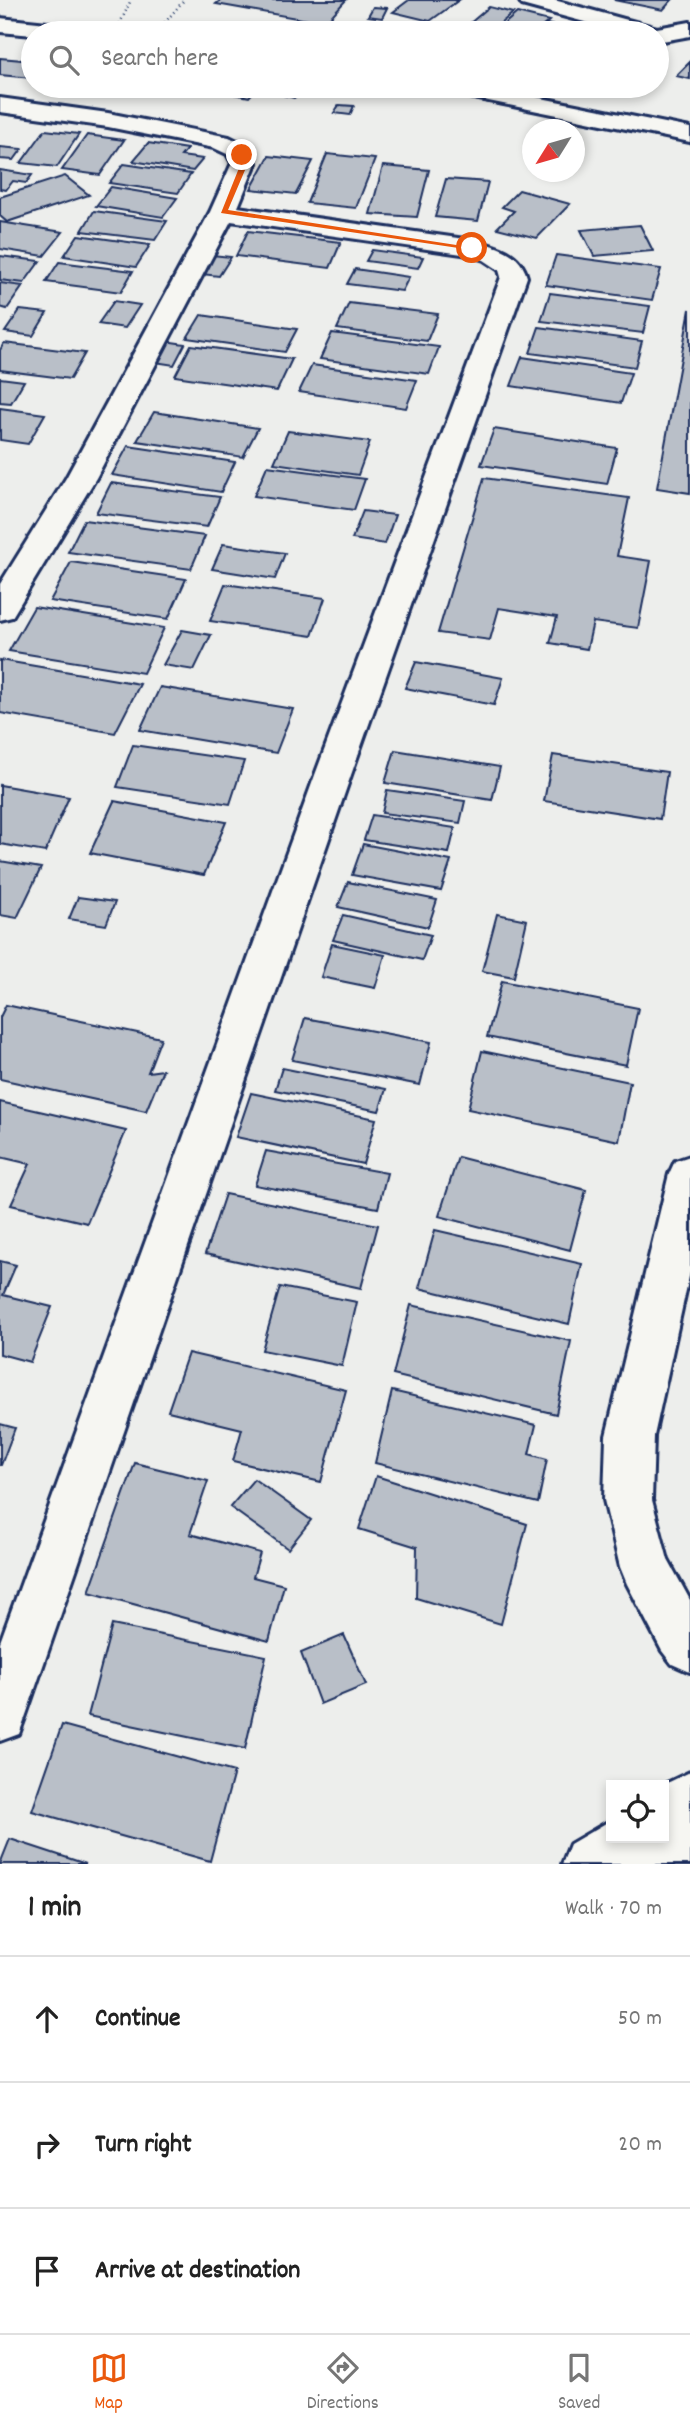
<!DOCTYPE html>
<html lang="en">
<head>
<meta charset="utf-8">
<style>
	body { margin:0; font-family:Dekko,sans-serif; background:#f2f2f2; color:#222 }
	.controls { position:absolute; right:21px; bottom:21px; display:grid; overflow:hidden; border-radius:0px; box-shadow:0 4px 10px #0003 }
	.controls button { width:63px; height:63px; display:grid; place-items:center; padding:0; border:0; border-bottom:2px solid #e0e0e0; background:#fff; color:#222; font:35px sans-serif }
	.compass { position:absolute; left:522px; top:119px; width:63px; height:63px; border-radius:50%; background:#fff; box-shadow:0 4px 10px #0003; rotate:233deg }
	.stop { position:absolute; width:21px; height:21px; margin:-16px; border:5px solid #ea580c; border-radius:50%; background:#fff }
	.stop.end { background:#ea580c; border-color:#fff; box-shadow:0 2px 7px #0008 }
	.list { margin:0; padding:0; list-style:none }
	h2 { display:flex; justify-content:space-between; align-items:center; height:91px; margin:0; padding:0 28px; font-size:30px }
	h2 small { font-size:23px; font-weight:400; color:#767676 }
	.list li { display:grid; grid-template-columns:46px 1fr auto; gap:21px; align-items:center; box-sizing:border-box; height:126px; padding:0 28px; border-top:2px solid #e0e0e0 }
	.list b { display:block; font-size:26px; white-space:nowrap }
	.list em { font-size:23px; font-style:normal; color:#767676 }
	.icon { flex:none; width:38px; height:38px; fill:none; stroke:currentColor; stroke-width:2; stroke-linecap:round; stroke-linejoin:round }
	.map { position:relative; flex:none; width:690px; height:1864px; overflow:hidden }
	.search { position:absolute; background:#fff; box-shadow:0 4px 10px #0003; left:21px; right:21px; top:21px; height:77px; display:flex; align-items:center; gap:18px; box-sizing:border-box; padding:0 24px; border-radius:38px; color:#767676; font-size:26px }
	.sheet { height:469px; background:#fff }
	nav { display:flex; justify-content:space-around; align-items:center; box-sizing:border-box; height:98px; border-top:2px solid #e0e0e0; background:#fff; font-size:19px; color:#767676 }
	nav a { display:grid; justify-items:center; gap:4px }
	nav .on { color:#ea580c }
	.map>svg:first-child { display:block }
</style>
</head>
<body>
<div class="map">
<svg width="690" height="1864" viewBox="0 0 690 1864">
	<rect width="100%" height="100%" fill="#edeeec"/>
	<filter id="ink" filterUnits="userSpaceOnUse"><feTurbulence type="fractalNoise" baseFrequency=".0143" numOctaves="2"/><feDisplacementMap in="SourceGraphic" scale="14" xChannelSelector="R" yChannelSelector="G"/><feConvolveMatrix kernelMatrix="1 2 1 2 8 2 1 2 1" color-interpolation-filters="sRGB"/></filter>
	<g filter="url(#ink)">
		<!-- building -->
		<g fill="#b9bfc8" stroke="#1b2f5e" stroke-width="2">
			<polygon points="221,0 346,0 325,23 216,4"/>
			<polygon points="409,0 459,0 430,21 393,12"/>
			<polygon points="614,0 672,0 663,10"/>
			<polygon points="373,7 387,8 382,18 368,16"/>
			<polygon points="489,7 513,13 489,33 462,30"/>
			<polygon points="517,13 549,21 535,33 495,32"/>
			<polygon points="336,19 352,25 341,32 324,26"/>
			<polygon points="546,24 580,31 578,33 538,33"/>
			<polygon points="411,26 437,33 402,32"/>
			<polygon points="0,58 33,61 33,75 32,78 0,75"/>
			<polygon points="690,62 690,79 676,76"/>
			<polygon points="235,86 243,86 257,88 249,97 229,93"/>
			<polygon points="284,86 285,86 304,90 294,98 275,93"/>
			<polygon points="339,105 354,106 350,115 334,113"/>
			<polygon points="45,130 79,134 57,167 21,163"/>
			<polygon points="87,135 124,140 100,175 62,170"/>
			<polygon points="148,143 187,149 181,156 203,159 193,171 133,161"/>
			<polygon points="0,147 22,149 14,160 0,159"/>
			<polygon points="327,154 375,159 356,208 307,203"/>
			<polygon points="269,156 313,161 296,194 251,189"/>
			<polygon points="124,164 191,174 178,193 109,183"/>
			<polygon points="383,166 429,170 417,217 370,214"/>
			<polygon points="0,170 32,175 26,183 13,181 6,190 0,189"/>
			<polygon points="65,176 89,195 7,222 0,216 0,197"/>
			<polygon points="446,179 488,182 478,221 435,217"/>
			<polygon points="111,187 177,198 163,217 96,206"/>
			<polygon points="519,190 570,204 537,238 497,228 514,211 502,207"/>
			<polygon points="94,211 167,221 155,240 82,231"/>
			<polygon points="0,222 63,232 44,256 0,249"/>
			<polygon points="640,225 653,251 594,256 581,230"/>
			<polygon points="248,231 341,242 330,268 236,256"/>
			<polygon points="78,235 150,245 136,267 64,256"/>
			<polygon points="372,250 423,257 418,268 366,261"/>
			<polygon points="212,255 231,257 219,276 201,274"/>
			<polygon points="556,255 661,269 652,300 546,285"/>
			<polygon points="0,256 40,261 24,283 0,280"/>
			<polygon points="59,262 133,271 121,292 46,282"/>
			<polygon points="355,269 409,277 402,291 347,284"/>
			<polygon points="0,283 23,286 7,309 0,307"/>
			<polygon points="550,293 650,306 643,333 541,321"/>
			<polygon points="114,301 140,305 125,328 98,324"/>
			<polygon points="349,303 438,314 427,341 337,329"/>
			<polygon points="690,309 690,493 657,488"/>
			<polygon points="20,310 47,313 33,336 5,332"/>
			<polygon points="201,315 297,329 285,352 187,338"/>
			<polygon points="539,327 642,341 635,367 530,353"/>
			<polygon points="332,333 439,347 429,374 320,359"/>
			<polygon points="165,341 185,344 174,365 155,362"/>
			<polygon points="4,343 85,353 70,379 0,370 0,350"/>
			<polygon points="191,345 292,359 277,391 175,376"/>
			<polygon points="522,357 631,373 621,403 511,386"/>
			<polygon points="312,365 417,380 406,408 299,392"/>
			<polygon points="0,378 24,381 11,403 0,402"/>
			<polygon points="0,408 45,414 28,444 0,440"/>
			<polygon points="154,412 258,428 243,457 137,441"/>
			<polygon points="494,429 617,448 607,484 481,465"/>
			<polygon points="288,431 370,442 358,475 274,463"/>
			<polygon points="128,446 235,462 221,492 112,475"/>
			<polygon points="267,466 365,479 354,510 254,496"/>
			<polygon points="484,478 629,498 617,556 651,561 638,628 593,622 587,649 550,643 557,617 499,608 490,640 438,633"/>
			<polygon points="111,483 220,497 207,527 96,513"/>
			<polygon points="363,511 395,515 385,544 352,539"/>
			<polygon points="84,520 205,536 191,569 68,552"/>
			<polygon points="223,544 285,553 275,579 212,569"/>
			<polygon points="71,562 186,579 168,619 50,601"/>
			<polygon points="225,584 325,598 312,636 210,621"/>
			<polygon points="34,607 164,628 143,673 9,651"/>
			<polygon points="182,630 211,635 194,670 163,665"/>
			<polygon points="0,660 140,684 115,733 0,713"/>
			<polygon points="416,662 503,678 494,705 405,688"/>
			<polygon points="160,687 293,709 276,753 140,730"/>
			<polygon points="133,745 244,761 230,804 117,787"/>
			<polygon points="395,750 500,767 492,800 385,783"/>
			<polygon points="553,755 667,772 660,819 544,801"/>
			<polygon points="0,785 69,797 45,852 0,844"/>
			<polygon points="387,790 465,801 460,823 382,813"/>
			<polygon points="114,801 226,822 204,875 90,853"/>
			<polygon points="372,815 455,828 449,853 364,840"/>
			<polygon points="363,844 451,861 441,891 352,875"/>
			<polygon points="0,861 41,868 17,918 0,915"/>
			<polygon points="348,882 437,900 428,927 338,907"/>
			<polygon points="78,897 115,902 106,925 69,919"/>
			<polygon points="497,914 527,920 514,977 482,971"/>
			<polygon points="343,915 431,935 422,960 333,940"/>
			<polygon points="332,944 385,955 375,988 321,977"/>
			<polygon points="502,981 638,1008 626,1065 487,1037"/>
			<polygon points="6,1005 161,1038 148,1072 163,1070 146,1111 0,1079 0,1017"/>
			<polygon points="305,1018 431,1042 420,1085 292,1060"/>
			<polygon points="482,1051 630,1082 619,1141 468,1109"/>
			<polygon points="282,1068 386,1089 379,1111 275,1090"/>
			<polygon points="251,1093 376,1119 363,1164 236,1137"/>
			<polygon points="0,1102 126,1131 87,1223 11,1205 30,1164 0,1157"/>
			<polygon points="266,1151 387,1173 378,1208 255,1185"/>
			<polygon points="458,1157 586,1190 570,1250 439,1216"/>
			<polygon points="225,1194 378,1225 361,1288 205,1254"/>
			<polygon points="435,1230 582,1264 569,1324 419,1288"/>
			<polygon points="0,1261 16,1265 3,1295 52,1307 30,1362 0,1354"/>
			<polygon points="280,1287 357,1302 342,1366 262,1350"/>
			<polygon points="411,1305 571,1341 556,1414 393,1375"/>
			<polygon points="188,1353 346,1390 321,1482 233,1461 242,1429 168,1411"/>
			<polygon points="392,1391 536,1425 529,1454 547,1459 538,1503 375,1463"/>
			<polygon points="0,1424 15,1428 1,1465 0,1465"/>
			<polygon points="135,1463 208,1481 190,1534 260,1553 253,1577 284,1585 269,1641 89,1592"/>
			<polygon points="376,1476 527,1524 501,1624 416,1598 417,1547 359,1529"/>
			<polygon points="254,1479 311,1520 288,1549 230,1507"/>
			<polygon points="112,1625 266,1656 245,1749 88,1716"/>
			<polygon points="344,1635 366,1685 320,1704 301,1653"/>
			<polygon points="62,1725 234,1772 210,1861 32,1811"/>
			<polygon points="10,1839 86,1864 0,1864"/>
		</g>
		<g fill="none" stroke-linecap="round" stroke-linejoin="round">
			<defs>
				<g id="minor">
					<polygon points="519,0 554,0 657,28 690,22 690,36 657,42 657,33 625,33 522,5"/>
					<path d="M 0,98 L 108,113 L 229,137 L 247,146 L 256,163 L 238,207 L 472,240 C 496,246 520,251 527,277 L 351,775 L 26,1715 L 19,1734 L 0,1741 L 0,1642 L 315,775 L 501,277 L 499,270 L 484,260 L 469,255 L 231,221 L 96,478 L 12,617 L 0,620 L 0,584 L 66,478 L 210,212 L 232,163 L 227,154 L 214,148 L 108,127 L 0,112 Z"/>
					<polygon points="690,1156 690,1272 654,1436 652,1500 668,1560 690,1600 690,1672 672,1664 662,1651 627,1584 620,1567 604,1500 606,1436 669,1174 675,1161"/>
					<polygon points="690,1772 690,1864 562,1864 570,1844 611,1820 611,1838 664,1838 663,1785"/>
				</g>
				<g id="major">
					<polygon points="0,18 76,26 84,28 87,33 33,35 0,32"/>
					<polygon points="437,86 482,86 690,128 690,142 449,93 441,91"/>
				</g>
			</defs>
			<!-- minor casing -->
			<use href="#minor" stroke="#1b2f5e" stroke-width="6"/>
			<!-- major casing -->
			<use href="#major" stroke="#1b2f5e" stroke-width="6"/>
			<!-- path -->
			<g stroke="#1b2f5e" stroke-width="2.5" stroke-dasharray="1 3.5" stroke-linecap="butt">
				<polyline points="116,32 131,0"/>
				<polyline points="156,33 184,0"/>
			</g>
			<!-- minor -->
			<use href="#minor" fill="#f6f6f2" fill-rule="evenodd"/>
			<!-- major -->
			<use href="#major" fill="#f6f6f2" fill-rule="evenodd"/>
		</g>
	</g>
	<!-- route -->
	<polygon fill="#ea580c" points="240,154 245,154 248,163 228,210 476,248 472,250 221,213 241,163"/>
</svg>
<div class="controls">
<button><svg class="icon" aria-label="locate" viewBox="0 0 24 24"><circle cx="12" cy="12" r="6"/><path d="M12 2v4M12 18v4M2 12h4M18 12h4"/></svg></button>
</div>
<svg class="compass" viewBox="-18 -18 36 36"><path d="M0-13l5 13h-10z" fill="#e53935"/><path d="M0 13l5-13h-10z" fill="#767676"/></svg>
<div class="stop" style="left:472px;top:248px"></div>
<div class="stop end" style="left:242px;top:155px"></div>
<div class="search"><svg class="icon" aria-label="search" viewBox="0 0 24 24"><circle cx="10" cy="10" r="6"/><path d="M15 15l6 6"/></svg>Search here</div>
</div>
<section class="sheet">
<h2>1 min<small>Walk · 70 m</small></h2>
<ul class="list">
<li><svg class="icon" aria-label="ahead" viewBox="0 0 24 24"><path d="M12 20V5M6 11l6-6 6 6"/></svg><div><b>Continue</b></div><em>50 m</em></li>
<li><svg class="icon" aria-label="right" viewBox="0 0 24 24"><path d="M7 20v-9h11M14 6l5 5-5 5"/></svg><div><b>Turn right</b></div><em>20 m</em></li>
<li><svg class="icon" aria-label="arrive" viewBox="0 0 24 24"><path d="M6 21V4h12l-3 4 3 4H6"/></svg><div><b>Arrive at destination</b></div></li>
</ul>
</section>
<nav>
<a class="on"><svg class="icon" aria-label="map" viewBox="0 0 24 24"><path d="M3 6l6-2 6 2 6-2v14l-6 2-6-2-6 2zM9 4v14M15 6v14"/></svg>Map</a>
<a><svg class="icon" aria-label="directions" viewBox="0 0 24 24"><path d="M12 3l9 9-9 9-9-9zM9 14v-3h6M13 9l2 2-2 2"/></svg>Directions</a>
<a><svg class="icon" aria-label="saved" viewBox="0 0 24 24"><path d="M7 4h10v16l-5-4-5 4z"/></svg>Saved</a>
</nav>
</body>
</html>
